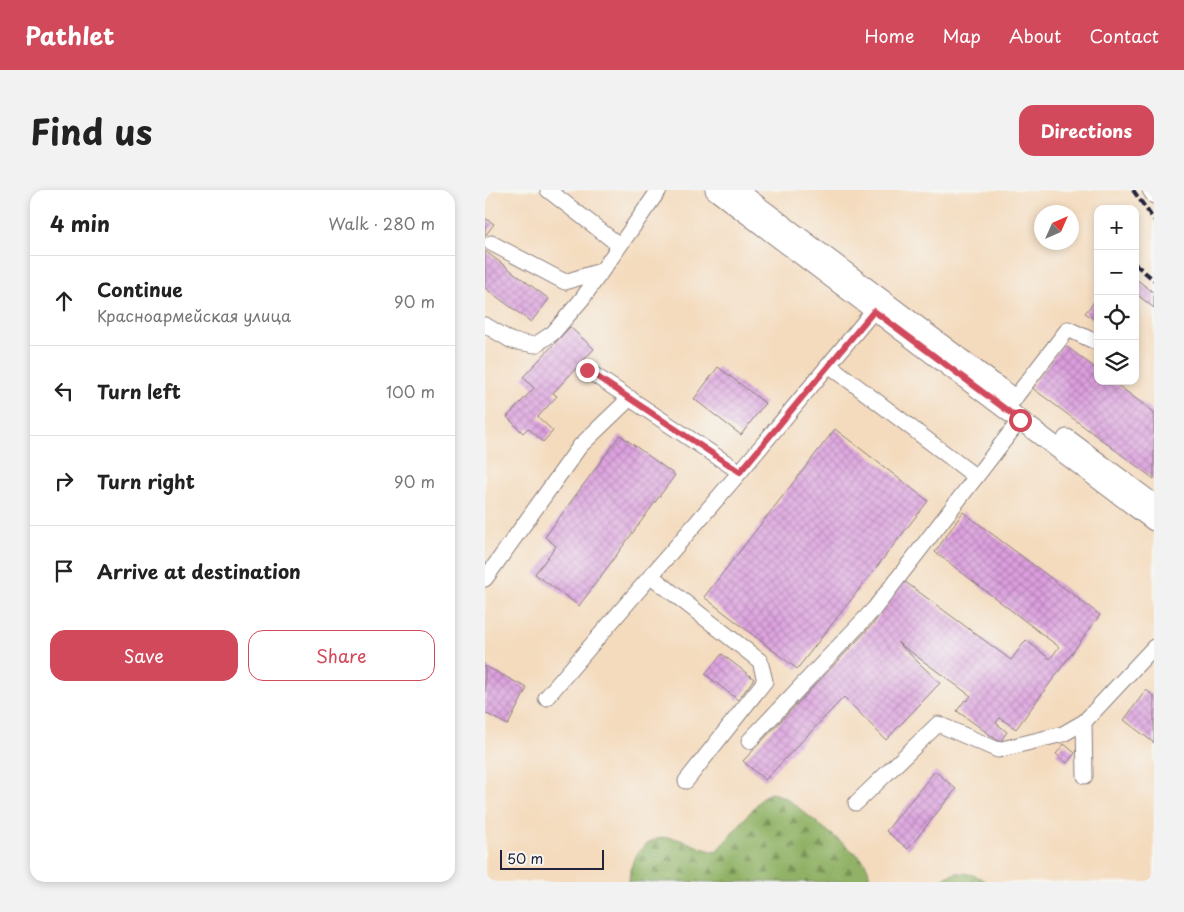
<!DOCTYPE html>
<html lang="en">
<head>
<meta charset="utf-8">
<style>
	body { margin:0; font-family:"Playpen Sans",sans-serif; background:#f2f2f2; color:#222 }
	.controls { position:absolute; right:15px; top:15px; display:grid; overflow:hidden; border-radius:10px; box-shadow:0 2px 8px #0003 }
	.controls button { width:45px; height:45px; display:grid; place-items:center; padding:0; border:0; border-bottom:1px solid #e0e0e0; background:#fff; color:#222; font:25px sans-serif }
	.compass { position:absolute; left:549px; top:15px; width:45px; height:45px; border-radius:50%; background:#fff; box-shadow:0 2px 8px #0003; rotate:45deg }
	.scale { position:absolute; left:15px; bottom:12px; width:104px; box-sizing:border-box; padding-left:5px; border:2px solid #22223b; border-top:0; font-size:14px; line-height:18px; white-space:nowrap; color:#22223b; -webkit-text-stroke:4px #f6f6f2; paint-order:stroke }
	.stop { position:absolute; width:15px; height:15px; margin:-11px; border:4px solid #d1495b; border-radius:50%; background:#fff }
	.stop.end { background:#d1495b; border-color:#fff; box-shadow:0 1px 5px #0008 }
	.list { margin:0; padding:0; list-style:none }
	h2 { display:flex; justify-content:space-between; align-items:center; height:65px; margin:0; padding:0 20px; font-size:21px }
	h2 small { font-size:16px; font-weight:400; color:#767676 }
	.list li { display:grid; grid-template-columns:32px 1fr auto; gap:15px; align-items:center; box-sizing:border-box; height:90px; padding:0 20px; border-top:1px solid #e0e0e0 }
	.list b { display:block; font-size:19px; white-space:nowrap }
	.list p { margin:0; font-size:16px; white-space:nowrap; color:#767676 }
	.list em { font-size:16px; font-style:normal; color:#767676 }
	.actions { display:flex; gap:10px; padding:15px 20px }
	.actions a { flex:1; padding:11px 0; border:1px solid #d1495b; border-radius:15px; text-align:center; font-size:18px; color:#d1495b }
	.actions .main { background:#d1495b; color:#fff }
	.icon { flex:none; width:28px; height:28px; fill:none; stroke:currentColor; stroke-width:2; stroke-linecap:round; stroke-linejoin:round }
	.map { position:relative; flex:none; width:669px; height:692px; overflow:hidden; border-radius:15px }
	header { display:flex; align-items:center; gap:30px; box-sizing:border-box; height:70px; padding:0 25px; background:#d1495b; color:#fff }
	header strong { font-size:24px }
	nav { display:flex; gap:28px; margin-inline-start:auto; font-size:18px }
	.intro { display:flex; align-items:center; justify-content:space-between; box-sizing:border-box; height:120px; padding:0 30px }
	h1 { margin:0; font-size:35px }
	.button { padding:12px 22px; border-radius:15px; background:#d1495b; color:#fff; font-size:18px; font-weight:700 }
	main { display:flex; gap:30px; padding:0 30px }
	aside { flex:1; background:#fff; border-radius:15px; box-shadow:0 2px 8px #0003 }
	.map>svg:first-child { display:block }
</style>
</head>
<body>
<header>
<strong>Pathlet</strong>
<nav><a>Home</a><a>Map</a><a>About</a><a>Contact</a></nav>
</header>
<div class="intro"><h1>Find us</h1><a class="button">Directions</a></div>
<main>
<aside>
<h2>4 min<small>Walk · 280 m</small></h2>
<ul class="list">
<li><svg class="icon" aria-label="ahead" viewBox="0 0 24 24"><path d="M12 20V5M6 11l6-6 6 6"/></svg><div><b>Continue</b><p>Красноармейская улица</p></div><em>90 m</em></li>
<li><svg class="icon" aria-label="left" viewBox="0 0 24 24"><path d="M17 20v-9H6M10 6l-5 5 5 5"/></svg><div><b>Turn left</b></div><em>100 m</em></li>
<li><svg class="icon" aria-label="right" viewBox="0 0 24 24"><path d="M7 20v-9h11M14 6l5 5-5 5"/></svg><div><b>Turn right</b></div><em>90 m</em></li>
<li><svg class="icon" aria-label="arrive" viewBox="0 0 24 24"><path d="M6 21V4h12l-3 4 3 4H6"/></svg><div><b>Arrive at destination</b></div></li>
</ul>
<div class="actions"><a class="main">Save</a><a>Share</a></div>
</aside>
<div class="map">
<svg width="669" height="692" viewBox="0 0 669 692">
	<defs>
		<pattern id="forest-firs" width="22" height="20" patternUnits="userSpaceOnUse" patternTransform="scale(1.25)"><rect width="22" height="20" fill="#91b266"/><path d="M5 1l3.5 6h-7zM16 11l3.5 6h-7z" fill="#769055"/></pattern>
		<pattern id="building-cross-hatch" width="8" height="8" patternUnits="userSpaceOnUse" patternTransform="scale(1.25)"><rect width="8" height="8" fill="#dc9fde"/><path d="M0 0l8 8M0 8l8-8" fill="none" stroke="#b281b5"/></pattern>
	</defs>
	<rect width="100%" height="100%" fill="#f6f6f2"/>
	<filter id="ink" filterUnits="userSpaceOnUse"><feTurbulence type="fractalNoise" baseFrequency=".02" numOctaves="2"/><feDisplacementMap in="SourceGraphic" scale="10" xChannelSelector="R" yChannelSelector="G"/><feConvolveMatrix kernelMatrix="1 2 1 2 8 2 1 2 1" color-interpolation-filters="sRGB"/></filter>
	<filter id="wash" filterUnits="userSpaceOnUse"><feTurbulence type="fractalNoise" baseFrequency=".0096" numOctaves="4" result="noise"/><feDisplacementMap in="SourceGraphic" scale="20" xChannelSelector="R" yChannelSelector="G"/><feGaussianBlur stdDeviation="1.12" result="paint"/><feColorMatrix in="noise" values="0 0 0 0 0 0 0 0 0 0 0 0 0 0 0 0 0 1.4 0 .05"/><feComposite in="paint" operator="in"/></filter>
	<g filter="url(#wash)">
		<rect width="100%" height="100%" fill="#f4dbbe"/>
		<!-- forest -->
		<g fill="url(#forest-firs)" stroke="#5a6a50">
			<path d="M 286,603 L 300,607 L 375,667 C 382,674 385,681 384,692 L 144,692 C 145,678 148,667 158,657 C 183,635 204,657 231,662 L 279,606 Z"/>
			<path d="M 471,683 C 483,683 492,685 501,692 L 456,692 L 461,687 Z"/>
		</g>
		<g id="blocks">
			<!-- building -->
			<g fill="url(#building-cross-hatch)">
				<polygon points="0,28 9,34 0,46"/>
				<polygon points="0,61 64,109 46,132 0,98"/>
				<polygon points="650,88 669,103 669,118 650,103"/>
				<polygon points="613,107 613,132 600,123"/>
				<polygon points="85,137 109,159 68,203 72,206 53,227 68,241 58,252 43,238 38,243 22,227 49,198 38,187"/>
				<polygon points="578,154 613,180 613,191 627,191 669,222 669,289 546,197"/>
				<polygon points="233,177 280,213 256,245 209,209"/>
				<polygon points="350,239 443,311 312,479 219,407"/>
				<polygon points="135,245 190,285 94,416 50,384 71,356 60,347"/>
				<polygon points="478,322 615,425 531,539 515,528 511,533 522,542 515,552 472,521 480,510 482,511 486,506 412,452 455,493 401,550 359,507 280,590 258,571 388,434 419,391 526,470 541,450 565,469 574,457 450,362"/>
				<polygon points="237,464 269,489 253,510 220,484"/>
				<polygon points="0,476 42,498 23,535 0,523"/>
				<polygon points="661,500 669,506 669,553 639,530"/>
				<polygon points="579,554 590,563 582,573 571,564"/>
				<polygon points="450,581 471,599 423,659 401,641"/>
			</g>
		</g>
	</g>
	<g filter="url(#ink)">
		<use href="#blocks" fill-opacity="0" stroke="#8b7e7c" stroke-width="1"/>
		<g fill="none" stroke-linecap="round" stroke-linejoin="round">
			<defs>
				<g id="minor">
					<polyline points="63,0 134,55"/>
					<polyline points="665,0 669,6"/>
					<polyline points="6,53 80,92 116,81"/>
					<polyline points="0,135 27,151 50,155 68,143 97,109 174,0"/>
					<polyline points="344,175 491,287"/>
					<polyline points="102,180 255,282"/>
					<polyline points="529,209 583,139 613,153"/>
					<polyline points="166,386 275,471 280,491 201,591"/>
					<polyline points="0,389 95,256 145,208"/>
					<polyline points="61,508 255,282 395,113"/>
					<polyline points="599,532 600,586"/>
					<polyline points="264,551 389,419 535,230"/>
					<polyline points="371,613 453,534 513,560 578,544 599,532 669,457"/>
				</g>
				<g id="major">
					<polyline points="230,0 669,331"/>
					<polyline points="252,0 528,208"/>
					<polyline points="582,249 669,314"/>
				</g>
			</defs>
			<!-- minor casing -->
			<use href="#minor" stroke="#8b7e7c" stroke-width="17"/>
			<!-- major casing -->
			<use href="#major" stroke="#8b7e7c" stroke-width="21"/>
			<!-- minor -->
			<use href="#minor" stroke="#fff" stroke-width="15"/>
			<!-- major -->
			<use href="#major" stroke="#fff" stroke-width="19"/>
			<!-- rail -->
			<g stroke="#22223b" stroke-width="4" stroke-dasharray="8 4" stroke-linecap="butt">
				<polyline points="648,0 669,30"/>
				<polyline points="650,74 669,90"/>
			</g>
		</g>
	</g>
	<g fill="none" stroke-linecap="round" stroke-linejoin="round" filter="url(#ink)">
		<!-- route -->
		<polyline stroke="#d1495b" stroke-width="6" points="102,180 255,282 389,121 535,230"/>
	</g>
</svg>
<div class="controls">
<button>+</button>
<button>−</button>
<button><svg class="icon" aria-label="locate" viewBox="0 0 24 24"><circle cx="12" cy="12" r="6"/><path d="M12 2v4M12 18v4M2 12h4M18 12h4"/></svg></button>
<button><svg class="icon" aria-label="layers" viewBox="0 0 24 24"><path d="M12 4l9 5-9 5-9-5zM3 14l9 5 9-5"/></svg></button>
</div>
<svg class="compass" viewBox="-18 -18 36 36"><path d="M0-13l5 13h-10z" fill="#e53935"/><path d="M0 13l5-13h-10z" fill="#767676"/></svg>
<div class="scale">50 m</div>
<div class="stop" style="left:535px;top:230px"></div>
<div class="stop end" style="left:102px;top:180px"></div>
</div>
</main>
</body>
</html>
